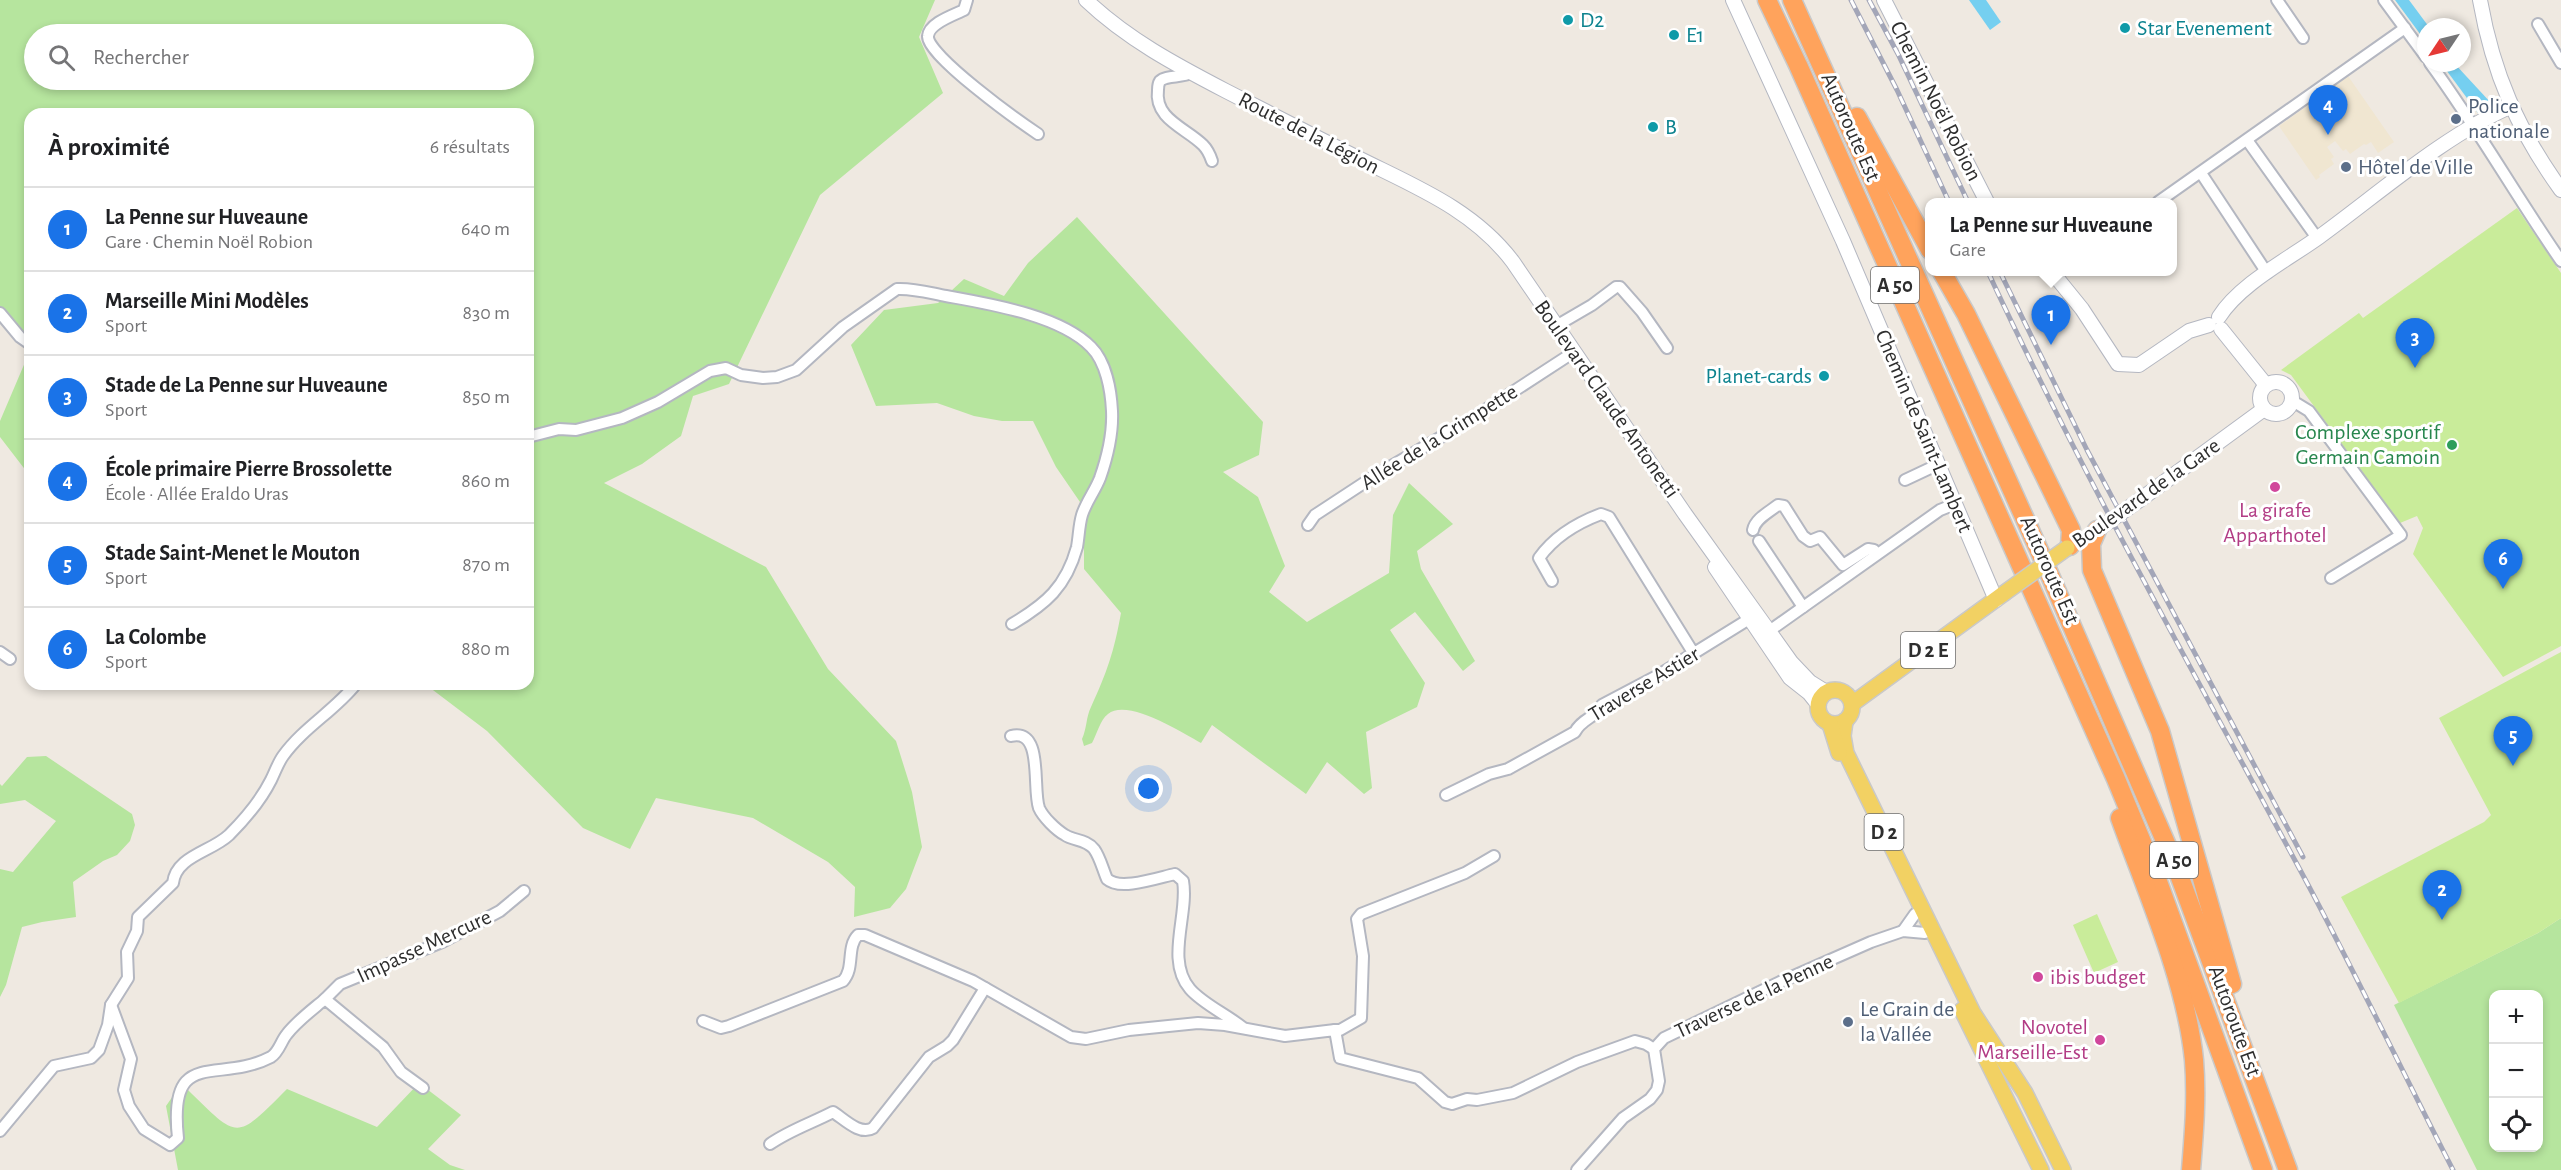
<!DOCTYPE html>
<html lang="fr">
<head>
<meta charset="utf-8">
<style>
	body { margin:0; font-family:"Alegreya Sans",sans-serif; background:#f6f6f6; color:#202124 }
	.controls { position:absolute; right:18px; bottom:18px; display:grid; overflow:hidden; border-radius:12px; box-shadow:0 3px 9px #0003 }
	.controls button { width:54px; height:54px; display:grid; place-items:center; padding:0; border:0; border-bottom:2px solid #e0e0e0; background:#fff; color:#202124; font:30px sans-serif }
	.compass { position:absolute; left:2417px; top:18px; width:54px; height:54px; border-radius:50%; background:#fff; box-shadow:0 3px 9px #0003; rotate:235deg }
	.you { position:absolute; left:1149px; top:789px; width:21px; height:21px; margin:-15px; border:4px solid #fff; border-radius:50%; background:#1a73e8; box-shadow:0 0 0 9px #1a73e833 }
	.badge { display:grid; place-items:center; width:39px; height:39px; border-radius:50%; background:#1a73e8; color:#fff; font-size:20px; font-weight:700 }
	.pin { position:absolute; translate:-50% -50px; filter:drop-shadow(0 2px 3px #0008) }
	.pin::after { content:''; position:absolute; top:32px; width:21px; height:18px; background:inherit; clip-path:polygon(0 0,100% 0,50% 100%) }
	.popup { position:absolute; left:1925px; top:198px; width:252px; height:78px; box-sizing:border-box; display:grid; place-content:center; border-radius:12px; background:#fff; filter:drop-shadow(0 2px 4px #0005); font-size:20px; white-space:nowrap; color:#757577 }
	.popup b { font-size:22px; color:#202124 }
	.popup::after { content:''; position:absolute; left:50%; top:100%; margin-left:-12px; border:12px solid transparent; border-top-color:#fff }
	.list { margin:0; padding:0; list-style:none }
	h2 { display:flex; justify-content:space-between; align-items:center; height:78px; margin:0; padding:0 24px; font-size:26px }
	h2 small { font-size:20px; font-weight:400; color:#757577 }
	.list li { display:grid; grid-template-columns:39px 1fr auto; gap:18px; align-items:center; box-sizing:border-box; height:84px; padding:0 24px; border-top:2px solid #e0e0e0 }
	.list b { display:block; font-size:22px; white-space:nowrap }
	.list p { margin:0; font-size:20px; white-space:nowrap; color:#757577 }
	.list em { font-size:20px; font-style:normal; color:#757577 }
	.icon { flex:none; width:33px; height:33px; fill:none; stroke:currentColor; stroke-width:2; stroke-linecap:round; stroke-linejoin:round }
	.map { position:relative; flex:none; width:2561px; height:1170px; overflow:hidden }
	.search { position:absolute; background:#fff; box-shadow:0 3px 9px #0003; left:24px; top:24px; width:510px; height:66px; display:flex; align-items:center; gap:15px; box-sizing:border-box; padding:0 21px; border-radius:33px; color:#757577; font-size:22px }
	.panel { position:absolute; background:#fff; box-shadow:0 3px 9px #0003; left:24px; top:108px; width:510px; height:582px; border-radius:18px }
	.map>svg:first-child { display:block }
</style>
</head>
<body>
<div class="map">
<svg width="2561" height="1170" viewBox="0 0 2561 1170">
	<rect width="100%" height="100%" fill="#efe9e1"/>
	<!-- education -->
	<polygon fill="#f0e6d1" points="2348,76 2394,142 2378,153 2371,142 2366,145 2364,144 2350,154 2346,149 2343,151 2335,141 2327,147 2334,157 2331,159 2334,164 2319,175 2320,177 2316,180 2279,126"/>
	<!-- green -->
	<g fill="#b6e59e" fill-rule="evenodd">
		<path d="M 0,0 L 935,0 L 919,37 L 943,93 L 820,195 L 729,384 L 693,396 L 681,436 L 642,464 L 604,483 L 766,567 L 828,669 L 896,741 L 912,792 L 922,847 L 906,889 L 890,908 L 854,917 L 855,887 L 828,862 L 753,818 L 656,798 L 630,849 L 583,828 L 487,731 L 425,684 L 528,684 L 528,114 L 30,114 L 30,476 L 0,437 L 0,421 L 29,353 L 0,307 ZM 34,34 L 524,34 L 524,80 L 34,80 Z"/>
		<path d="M 1077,217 L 1263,422 L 1259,455 L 1223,472 L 1258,497 L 1285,566 L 1269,592 L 1307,622 L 1389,573 L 1393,515 L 1409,483 L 1453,524 L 1417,551 L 1421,569 L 1475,661 L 1463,671 L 1415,612 L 1390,630 L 1425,683 L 1417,707 L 1366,732 L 1372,788 L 1364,794 L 1327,762 L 1306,794 L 1212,725 L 1201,743 C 1182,733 1128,698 1108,714 C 1100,720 1097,734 1092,743 L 1084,746 L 1082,739 C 1087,728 1086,717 1091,707 C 1107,672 1114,652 1121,613 L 1084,569 L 1084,523 L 1080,502 L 1056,467 L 1033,421 L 1002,421 L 974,416 L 937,403 L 876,406 L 851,345 L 884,310 L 938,303 L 964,279 L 1004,296 L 1028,263 Z"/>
		<polygon points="46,756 132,814 135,825 130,841 117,855 103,861 73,882 76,917 42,922 22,927 6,985 0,997 0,869 13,872 56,821 25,800 0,804 0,784 2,786 27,757"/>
		<path d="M 2561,918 L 2561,1170 L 2477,1170 L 2394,1005 L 2538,933 ZM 2494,994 L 2538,994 L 2538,1148 L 2494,1148 Z"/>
		<path d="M 419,1083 L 461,1115 L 428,1149 L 450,1165 L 465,1170 L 178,1170 L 166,1106 L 175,1093 L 187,1089 C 239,1140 235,1141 287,1089 L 377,1127 Z"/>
	</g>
	<!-- pitch -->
	<g fill="#c9ec9a">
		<polygon points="2517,208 2561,273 2561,646 2503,677 2413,554 2423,528 2417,516 2400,523 2291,375 2281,370 2359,313 2363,318"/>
		<polygon points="2561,652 2561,918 2538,933 2399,1003 2341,897 2484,822 2491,815 2439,718"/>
		<polygon points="2097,914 2118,962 2094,973 2073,925"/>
	</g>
	<!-- water -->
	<g fill="#75cff0">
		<polygon points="1969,0 1986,0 2001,22 1990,30"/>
		<polygon points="2395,0 2409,0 2429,27 2426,27 2426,42"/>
		<polygon points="2441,63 2454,63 2491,103 2478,113"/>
	</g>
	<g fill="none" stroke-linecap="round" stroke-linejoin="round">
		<defs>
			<g id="street">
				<path d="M 967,0 L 964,10 C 954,15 929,23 928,36 C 926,55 1020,122 1038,134"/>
				<polyline points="2277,0 2303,38"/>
				<polyline points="2384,0 2426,57"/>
				<polyline points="2538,24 2561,63"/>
				<path d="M 2430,63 C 2477,127 2516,196 2561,261"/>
				<path d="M 1191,73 C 1182,78 1166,75 1160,81 C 1158,84 1158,86 1158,90 C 1154,119 1186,128 1203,145 C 1208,150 1210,155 1212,161"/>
				<polyline points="2247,140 2317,238"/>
				<polyline points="2201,173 2267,273"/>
				<polyline points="2158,202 2405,28"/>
				<polyline points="0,313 20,337 30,344"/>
				<polyline points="1556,326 1592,305 1616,287 1620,287 1642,312 1667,348"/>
				<polyline points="2291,400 2309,411 2401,535 2331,578"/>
				<path d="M 528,437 L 559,429 L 576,430 L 622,418 L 658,402 L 710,371 L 726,368 L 741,375 L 763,378 L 777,377 L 796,370 L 843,327 L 897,289 C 913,288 930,293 946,296 C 989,304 1060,315 1091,347 C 1106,362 1111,390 1112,411 C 1113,432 1107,458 1100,478 C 1095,491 1086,502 1082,515 C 1079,525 1079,536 1077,547 C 1066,587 1046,604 1012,624"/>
				<polyline points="1905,480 1939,464"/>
				<polyline points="1308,525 1315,515 1376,475 1465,423 1574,352"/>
				<path d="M 1753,530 C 1755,519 1769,512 1778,505 L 1784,506 L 1803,536 L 1810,541 L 1820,537 L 1843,565 L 1868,549 L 1874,550 L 1876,554"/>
				<polyline points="1759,541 1803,607"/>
				<path d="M 1552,581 L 1539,558 C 1554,537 1577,523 1601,514 L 1609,517 L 1694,654"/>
				<polyline points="1765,634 1940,510 1955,504"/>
				<polyline points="0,652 10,659"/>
				<path d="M 1011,736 C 1044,728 1032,788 1039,808 C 1043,817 1056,830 1065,835 C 1074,841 1086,839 1094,849 C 1100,857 1103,870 1107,879 C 1120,891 1157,878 1175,874 L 1183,881 C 1189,914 1165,960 1190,989 C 1203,1004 1226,1014 1242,1027"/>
				<path d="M 1446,795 L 1489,774 L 1508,769 L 1575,732 C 1581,719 1597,717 1602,705 L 1657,676 L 1754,616"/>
				<polyline points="1903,931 1915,914"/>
				<polyline points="325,999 340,984 442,942 500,911 524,891"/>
				<path d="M 111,1005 L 131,1059 L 124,1090 L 129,1106 L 144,1129 L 170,1145 L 178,1138 C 168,1045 217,1085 271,1057 C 279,1052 281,1041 287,1034 C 297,1021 312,1010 325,999 L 383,1047 L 401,1072 L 423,1088"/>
				<path d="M 703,1021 L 721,1028 L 729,1026 L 843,981 C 855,968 846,947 858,935 L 865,935 L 973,981 L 1071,1037 L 1086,1039 L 1129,1030 L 1198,1023 L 1225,1025 L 1285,1036 L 1335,1030 L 1340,1058 L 1418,1078 L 1445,1102 L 1452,1104 L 1467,1099 L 1477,1100 L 1513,1093 L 1577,1062 L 1635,1041 L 1646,1044 L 1654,1049"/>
				<polyline points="1335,1030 1340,1030 1361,1018 1363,956 1357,919 1361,914 1465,873 1494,856"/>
				<path d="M 0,1131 L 54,1066 L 91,1058 L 99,1050 L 108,1025 L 111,1005 L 128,978 L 127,952 L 137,931 L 138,917 L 173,883 C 176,856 211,852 229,835 C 245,819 261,800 271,780 C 275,772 278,763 283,756 C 303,728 334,711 355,685"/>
				<path d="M 770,1144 C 790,1130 812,1123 833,1112 C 844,1119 860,1136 873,1128 L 929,1057 L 947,1046 L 953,1040 L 985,988"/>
				<polyline points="1577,1170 1623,1118 1650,1099 1657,1090 1659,1081 1654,1049 1664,1038 1780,982 1871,942 1903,931 1925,933"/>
			</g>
			<g id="secondary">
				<path d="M 1086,0 C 1127,39 1176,65 1226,91 C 1271,114 1315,137 1360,159 C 1416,187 1474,210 1513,262 L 1685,514 L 1791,662 L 1810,682 L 1826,692"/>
				<polyline points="1733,0 1843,241 1996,600"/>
				<polyline points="1884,0 1987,202"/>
				<path d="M 2480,0 C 2493,74 2518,130 2561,190"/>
				<polyline points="2052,272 2082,309 2118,364 2139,365 2189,331 2209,325"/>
				<path d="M 2219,317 C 2240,284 2287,260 2319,237 C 2377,195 2446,134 2512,106"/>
				<polyline points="2221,329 2266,385"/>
				<circle cx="2276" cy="398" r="16"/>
				<polyline points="2141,499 2264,409"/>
				<polyline points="1715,567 1790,678 1809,693 1817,703"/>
			</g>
			<g id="primary">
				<circle cx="1835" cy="707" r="17"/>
				<polyline points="1852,704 2003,594"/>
				<polyline points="1845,721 1843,736 1846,753 1973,1013 2025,1093 2063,1170"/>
				<polyline points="1830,724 1839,753"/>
				<polyline points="1962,1010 2041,1170"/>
			</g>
			<g id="highway">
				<polyline points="1767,0 1798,65 2116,779 2156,876 2263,1170"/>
				<polyline points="1792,0 2042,557 2175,864 2288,1170"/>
				<polyline points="1857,117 1930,250"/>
				<polyline points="1942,272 1966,314 2071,530 2070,546"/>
				<polyline points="2097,530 2091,544 2092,570 2160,731 2232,984"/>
				<path d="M 2120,818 C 2147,893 2186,980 2194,1060 C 2197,1097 2194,1133 2191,1170"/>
			</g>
		</defs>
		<!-- street casing -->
		<use href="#street" stroke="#b4b7c1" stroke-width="14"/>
		<!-- secondary casing -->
		<use href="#secondary" stroke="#b4b7c1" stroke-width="16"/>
		<!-- primary casing -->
		<use href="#primary" stroke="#c9c9c9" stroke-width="18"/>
		<!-- highway casing -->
		<use href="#highway" stroke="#c9c9c9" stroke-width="21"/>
		<!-- street -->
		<use href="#street" stroke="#fff" stroke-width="10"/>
		<!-- secondary -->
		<use href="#secondary" stroke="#fff" stroke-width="14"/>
		<!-- primary -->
		<use href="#primary" stroke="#f2d163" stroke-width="15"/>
		<!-- highway -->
		<use href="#highway" stroke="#ffa35c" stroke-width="18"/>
		<defs>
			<g id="rail">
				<polyline points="1851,0 1897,90 1949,202"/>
				<polyline points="1869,0 1898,54 1968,202"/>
				<path d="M 1988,272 C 2082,474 2192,669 2298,866 C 2352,966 2401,1069 2453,1170"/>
				<polyline points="2000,272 2087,450 2303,857"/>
			</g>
		</defs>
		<!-- rail casing -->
		<use href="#rail" stroke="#a3a6b8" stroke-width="5"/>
		<!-- rail -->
		<use href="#rail" stroke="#fff" stroke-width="3" stroke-dasharray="9" stroke-linecap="butt"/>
		<defs>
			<polyline id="secondary-bridge" points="2097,530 2141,499"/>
			<polyline id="primary-bridge" points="2003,594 2067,548"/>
		</defs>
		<!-- secondary-bridge casing -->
		<use href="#secondary-bridge" stroke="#b4b7c1" stroke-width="16" stroke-linecap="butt"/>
		<!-- primary-bridge casing -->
		<use href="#primary-bridge" stroke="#c9c9c9" stroke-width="18" stroke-linecap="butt"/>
		<!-- secondary-bridge -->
		<use href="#secondary-bridge" stroke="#fff" stroke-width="14"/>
		<!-- primary-bridge -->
		<use href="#primary-bridge" stroke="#f2d163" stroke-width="15"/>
	</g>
	<!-- markers -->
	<g fill="#0f9aa8" stroke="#fff" stroke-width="2">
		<circle cx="1568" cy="20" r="6"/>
		<circle cx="2125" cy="28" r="6"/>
		<circle cx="1674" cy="35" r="6"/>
		<circle cx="1653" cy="127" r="6"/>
		<circle cx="1824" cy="376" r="6"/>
	</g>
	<g fill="#5c6f8a" stroke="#fff" stroke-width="2">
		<circle cx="2456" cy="119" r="6"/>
		<circle cx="2346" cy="167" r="6"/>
		<circle cx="1848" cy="1022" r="6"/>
	</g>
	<circle fill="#2e9e5b" stroke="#fff" stroke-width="2" cx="2452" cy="445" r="6"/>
	<g fill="#d1479c" stroke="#fff" stroke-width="2">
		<circle cx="2275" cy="487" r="6"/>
		<circle cx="2038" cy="977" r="6"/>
		<circle cx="2100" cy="1040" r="6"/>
	</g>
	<g text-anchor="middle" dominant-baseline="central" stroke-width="6" stroke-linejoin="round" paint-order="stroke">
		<!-- shield labels -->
		<g fill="#fff" stroke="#6d6d6d" stroke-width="1.5">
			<rect x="1871" y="267" width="48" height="36" rx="4.5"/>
			<rect x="1901" y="632" width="54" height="36" rx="4.5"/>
			<rect x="1864.5" y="814" width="39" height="36" rx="4.5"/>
			<rect x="2150" y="842" width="48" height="36" rx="4.5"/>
		</g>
		<g font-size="21" font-weight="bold" fill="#2e2e2e">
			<text x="1895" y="285">A 50</text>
			<text x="1928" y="650">D 2 E</text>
			<text x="1884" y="832">D 2</text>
			<text x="2174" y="860">A 50</text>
		</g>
		<!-- culture labels -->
		<g font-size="22" fill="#0d838f" stroke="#fff" text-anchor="start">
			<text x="1580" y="20">D2</text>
			<text x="2137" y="28">Star Evenement</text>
			<text x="1686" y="35">E1</text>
			<text x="1665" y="127">B</text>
			<text x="1812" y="376" text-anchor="end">Planet-cards</text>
		</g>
		<!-- street labels -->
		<g font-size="22" fill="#2e2e2e" stroke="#fff">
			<text transform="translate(1936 101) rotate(63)">Chemin Noël Robion</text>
			<text transform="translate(1851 127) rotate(66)">Autoroute Est</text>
			<text transform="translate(1309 133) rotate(27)">Route de la Légion</text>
			<text transform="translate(1607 399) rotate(55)">Boulevard Claude Antonetti</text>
			<text transform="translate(1924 431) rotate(67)">Chemin de Saint-Lambert</text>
			<text transform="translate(1439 437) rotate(-32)">Allée de la Grimpette</text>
			<text transform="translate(2146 493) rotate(-35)">Boulevard de la Gare</text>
			<text transform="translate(2050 570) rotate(66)">Autoroute Est</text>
			<text transform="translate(1644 684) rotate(-31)">Traverse Astier</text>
			<text transform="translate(424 946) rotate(-25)">Impasse Mercure</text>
			<text transform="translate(1754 996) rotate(-25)">Traverse de la Penne</text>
			<text transform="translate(2235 1021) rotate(70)">Autoroute Est</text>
		</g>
		<!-- service labels -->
		<g font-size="22" fill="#4e5e75" stroke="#fff" text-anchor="start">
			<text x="2468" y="106">Police<tspan x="2468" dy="25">nationale</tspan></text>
			<text x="2358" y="167">Hôtel de Ville</text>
			<text x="1860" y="1009">Le Grain de<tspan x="1860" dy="25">la Vallée</tspan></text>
		</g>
		<!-- leisure labels -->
		<g font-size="22" fill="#27864d" stroke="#fff" text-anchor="end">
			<text x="2440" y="432">Complexe sportif<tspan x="2440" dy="25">Germain Camoin</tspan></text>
		</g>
		<!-- hotel labels -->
		<g font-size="22" fill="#b23c85" stroke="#fff">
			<text x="2275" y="510">La girafe<tspan x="2275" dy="25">Apparthotel</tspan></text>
			<text x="2050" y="977" text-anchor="start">ibis budget</text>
			<text x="2088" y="1027" text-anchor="end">Novotel<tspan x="2088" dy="25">Marseille-Est</tspan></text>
		</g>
	</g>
</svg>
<div class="controls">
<button>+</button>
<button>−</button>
<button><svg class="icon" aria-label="locate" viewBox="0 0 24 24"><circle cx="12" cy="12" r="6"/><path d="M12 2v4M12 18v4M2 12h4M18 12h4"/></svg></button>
</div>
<svg class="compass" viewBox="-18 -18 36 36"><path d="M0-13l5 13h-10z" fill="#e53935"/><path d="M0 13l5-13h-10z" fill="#757577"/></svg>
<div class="you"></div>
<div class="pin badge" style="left:2051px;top:345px">1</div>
<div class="popup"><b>La Penne sur Huveaune</b>Gare</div>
<div class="pin badge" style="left:2442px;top:920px">2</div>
<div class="pin badge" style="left:2415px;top:368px">3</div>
<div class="pin badge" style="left:2328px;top:135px">4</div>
<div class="pin badge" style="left:2513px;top:766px">5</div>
<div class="pin badge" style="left:2503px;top:589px">6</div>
<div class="search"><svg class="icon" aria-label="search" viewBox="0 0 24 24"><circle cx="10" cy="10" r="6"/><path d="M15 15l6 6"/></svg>Rechercher</div>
<section class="panel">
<h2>À proximité<small>6 résultats</small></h2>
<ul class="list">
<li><span class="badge">1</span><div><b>La Penne sur Huveaune</b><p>Gare · Chemin Noël Robion</p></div><em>640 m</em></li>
<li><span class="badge">2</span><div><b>Marseille Mini Modèles</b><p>Sport</p></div><em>830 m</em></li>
<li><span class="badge">3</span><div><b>Stade de La Penne sur Huveaune</b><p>Sport</p></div><em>850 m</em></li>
<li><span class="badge">4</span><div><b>École primaire Pierre Brossolette</b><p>École · Allée Eraldo Uras</p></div><em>860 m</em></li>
<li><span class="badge">5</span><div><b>Stade Saint-Menet le Mouton</b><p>Sport</p></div><em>870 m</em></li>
<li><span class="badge">6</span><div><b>La Colombe</b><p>Sport</p></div><em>880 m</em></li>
</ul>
</section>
</div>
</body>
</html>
